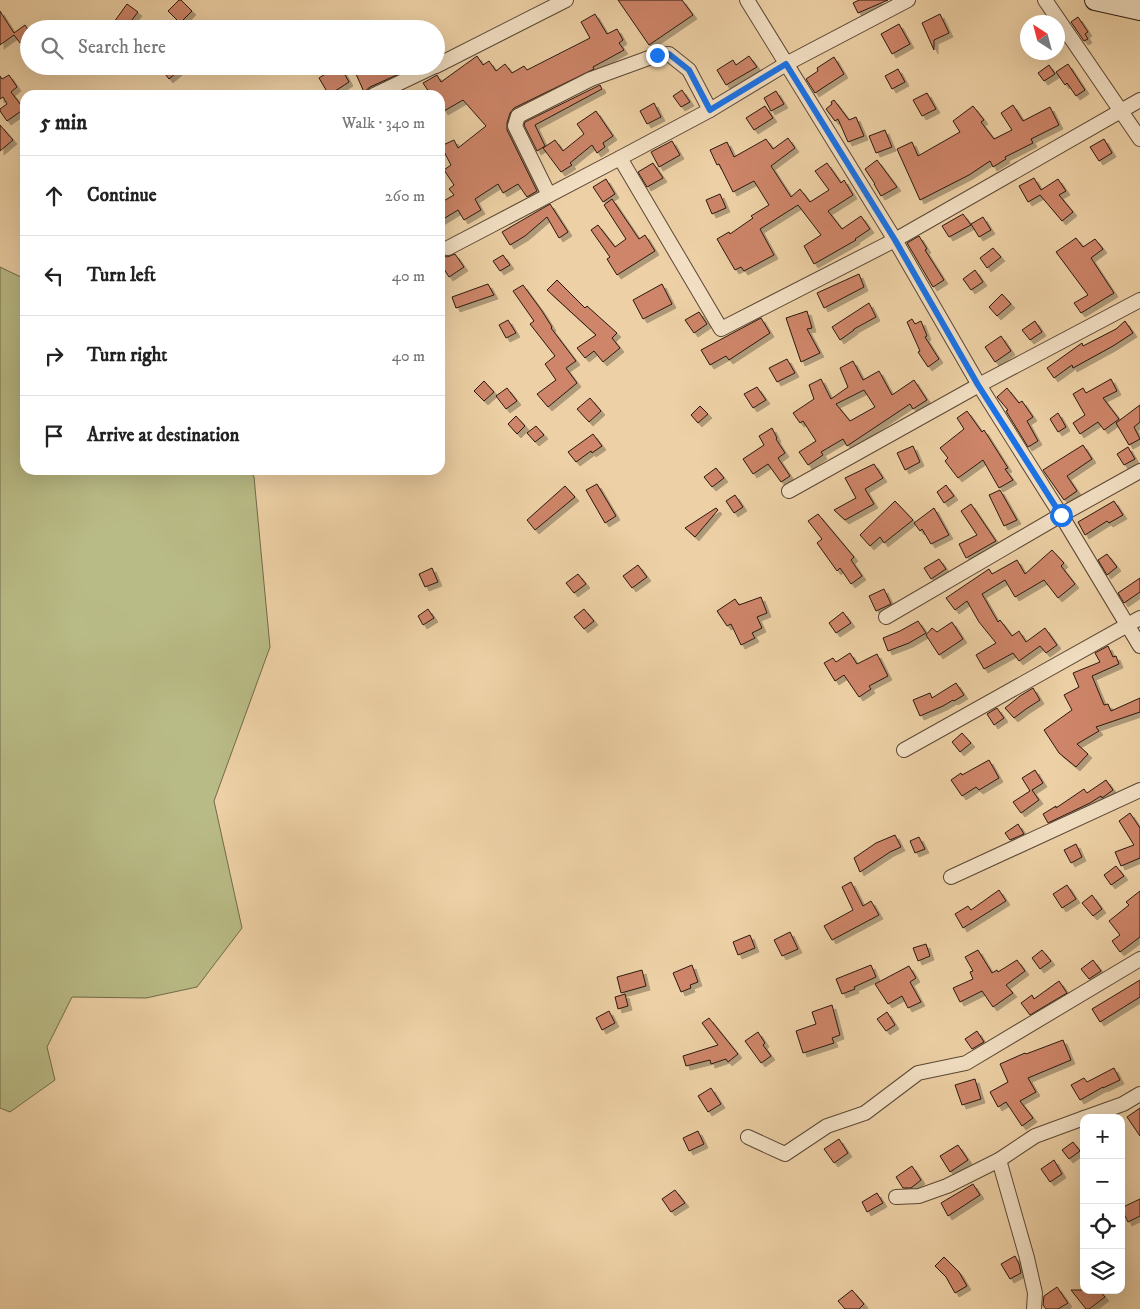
<!DOCTYPE html>
<html lang="en">
<head>
<meta charset="utf-8">
<style>
	body { margin:0; font-family:"IM FELL DW Pica",serif; background:#f6f6f6; color:#222 }
	.controls { position:absolute; right:15px; bottom:15px; display:grid; overflow:hidden; border-radius:10px; box-shadow:0 5px 20px #0002 }
	.controls button { width:45px; height:45px; display:grid; place-items:center; padding:0; border:0; border-bottom:1px solid #e0e0e0; background:#fff; color:#222; font:25px sans-serif }
	.compass { position:absolute; left:1020px; top:15px; width:45px; height:45px; border-radius:50%; background:#fff; box-shadow:0 5px 20px #0002; rotate:324deg }
	.stop { position:absolute; width:15px; height:15px; margin:-11px; border:4px solid #1a73e8; border-radius:50%; background:#fff }
	.stop.end { background:#1a73e8; border-color:#fff; box-shadow:0 1px 5px #0008 }
	.list { margin:0; padding:0; list-style:none }
	h2 { display:flex; justify-content:space-between; align-items:center; height:65px; margin:0; padding:0 20px; font-size:21px }
	h2 small { font-size:16px; font-weight:400; color:#767676 }
	.list li { display:grid; grid-template-columns:32px 1fr auto; gap:15px; align-items:center; box-sizing:border-box; height:80px; padding:0 20px; border-top:1px solid #e0e0e0 }
	.list b { display:block; font-size:19px; white-space:nowrap }
	.list em { font-size:16px; font-style:normal; color:#767676 }
	.icon { flex:none; width:28px; height:28px; fill:none; stroke:currentColor; stroke-width:2; stroke-linecap:round; stroke-linejoin:round }
	.map { position:relative; flex:none; width:1140px; height:1309px; overflow:hidden }
	.search { position:absolute; background:#fff; box-shadow:0 5px 20px #0002; left:20px; top:20px; width:425px; height:55px; display:flex; align-items:center; gap:12px; box-sizing:border-box; padding:0 18px; border-radius:28px; color:#767676; font-size:19px }
	.panel { position:absolute; background:#fff; box-shadow:0 5px 20px #0002; left:20px; top:90px; width:425px; height:385px; border-radius:15px }
	.map>svg:first-child { display:block }
</style>
</head>
<body>
<div class="map">
<svg width="1140" height="1309" viewBox="0 0 1140 1309">
	<defs>
		<filter id="shadow"><feDropShadow dx="4" dy="4" stdDeviation="0" flood-color="#0004"/></filter>
	</defs>
	<rect width="100%" height="100%" fill="#edd0a5"/>
	<filter id="stains"><feTurbulence type="fractalNoise" baseFrequency=".004" numOctaves="4"/><feColorMatrix values="0 0 0 0 .2 0 0 0 0 .09 0 0 0 0 .02 0 0 0 .5 -.17"/></filter>
	<radialGradient id="worn" r=".72"><stop offset=".6" stop-color="#630" stop-opacity="0"/><stop offset="1" stop-color="#630" stop-opacity=".3"/></radialGradient>
	<!-- green -->
	<polygon fill="#b9bb86" stroke="#726a4a" points="0,267 25,279 25,470 250,470 254,477 270,647 214,801 242,928 197,987 146,998 72,997 47,1047 55,1080 10,1112 0,1108"/>
	<!-- building -->
	<g fill="#ce8569" stroke="#2a190f" fill-rule="evenodd" filter="url(#shadow)">
		<polygon points="179,0 181,0 192,11 180,23 168,11"/>
		<polygon points="618,0 682,0 693,15 649,45"/>
		<polygon points="859,0 888,0 858,13 853,3"/>
		<polygon points="127,4 138,12 125,29 109,29"/>
		<polygon points="0,11 14,33 25,25 29,31 29,37 20,43 14,35 0,45"/>
		<polygon points="595,14 607,34 617,29 623,40 619,43 624,50 593,67 594,69 514,108 510,113 507,123 507,130 537,191 527,197 518,184 503,193 498,184 475,199 481,210 464,220 458,210 440,221 440,203 454,195 449,189 454,185 444,170 451,165 441,146 454,140 458,148 486,126 463,100 444,111 440,104 440,95 431,95 423,83 437,75 441,82 477,56 483,65 489,61 496,71 505,64 512,73 524,66 527,70 590,38 581,22"/>
		<polygon points="940,14 949,33 934,40 934,50 922,23"/>
		<polygon points="1078,17 1088,32 1085,34 1088,39 1084,41 1071,22"/>
		<polygon points="899,24 910,44 892,54 881,34"/>
		<polygon points="749,56 757,67 726,85 717,70 733,60 736,65"/>
		<polygon points="834,57 844,74 815,93 806,79 818,71 817,68"/>
		<polygon points="1068,64 1085,90 1076,96 1067,83 1065,85 1056,72"/>
		<polygon points="1049,65 1055,74 1044,81 1038,73"/>
		<polygon points="159,66 184,66 169,79"/>
		<polygon points="338,66 340,66 349,82 329,95 319,78"/>
		<polygon points="383,66 395,66 399,74 370,87 364,92 356,74 371,67 373,71"/>
		<polygon points="898,69 905,82 892,89 885,76"/>
		<polygon points="9,75 17,87 11,92 24,109 7,121 0,111 0,109 7,104 3,97 0,99 0,76 2,79"/>
		<polygon points="600,85 602,89 535,125 545,146 537,151 524,125 525,122"/>
		<polygon points="682,90 690,102 681,107 673,96"/>
		<polygon points="776,91 784,104 771,111 764,98"/>
		<polygon points="927,93 936,109 922,116 913,100"/>
		<polygon points="834,100 849,120 856,117 864,136 848,142 838,119 835,121 826,109 832,104 831,102"/>
		<polygon points="654,103 661,117 647,124 640,111"/>
		<polygon points="1013,105 1023,121 1050,107 1059,125 1031,139 1033,143 1005,157 1006,159 993,167 990,161 969,175 920,200 897,149 912,142 918,156 960,132 953,121 973,106 984,120 981,122 994,139 1012,130 1001,113"/>
		<polygon points="765,106 773,118 754,130 746,118"/>
		<polygon points="596,111 613,136 603,143 605,147 597,153 592,145 570,163 572,165 561,172 543,148 555,140 563,151 584,134 577,124"/>
		<polygon points="0,125 13,140 0,151"/>
		<polygon points="885,130 892,147 876,153 869,136"/>
		<polygon points="788,138 795,148 771,166 791,197 800,189 810,202 829,190 815,171 827,163 841,183 844,180 853,195 828,211 842,229 861,216 870,229 855,239 856,240 814,264 804,246 821,235 798,205 760,229 774,255 744,271 741,267 735,270 717,239 729,232 730,234 753,218 751,216 769,205 754,181 733,192 719,164 717,165 710,150 727,142 734,157 766,139 773,149"/>
		<polygon points="1104,139 1112,153 1099,161 1090,147"/>
		<polygon points="672,141 680,155 659,167 651,152"/>
		<polygon points="877,160 897,187 881,196 874,184 875,184 865,169"/>
		<polygon points="653,163 663,178 647,187 638,172"/>
		<polygon points="1034,178 1041,190 1058,179 1066,191 1059,195 1073,212 1062,221 1040,195 1028,202 1019,186"/>
		<polygon points="606,179 615,194 603,202 593,187"/>
		<polygon points="720,194 726,208 712,214 706,200"/>
		<polygon points="612,199 639,239 645,235 655,251 617,275 607,259 610,257 591,230 598,225 615,247 626,239 604,205"/>
		<polygon points="550,204 568,232 559,238 547,217 525,236 510,245 502,232"/>
		<polygon points="963,214 971,225 949,237 942,226"/>
		<polygon points="983,217 991,230 979,237 971,224"/>
		<polygon points="919,236 927,249 925,250 944,280 933,287 907,243"/>
		<polygon points="1076,238 1083,247 1095,239 1103,249 1091,258 1114,293 1081,313 1074,303 1088,295 1056,252"/>
		<polygon points="993,248 1001,257 987,268 980,258"/>
		<polygon points="440,251 443,255 447,257 455,254 464,267 449,277 440,263"/>
		<polygon points="503,255 510,265 500,271 493,261"/>
		<polygon points="975,270 983,282 971,290 963,279"/>
		<polygon points="859,274 864,287 824,308 817,293"/>
		<polygon points="557,280 585,308 587,306 617,333 612,338 620,348 603,362 594,351 585,358 577,348 596,335 547,290"/>
		<polygon points="488,284 494,295 456,308 452,297"/>
		<polygon points="662,284 672,304 643,319 633,300"/>
		<polygon points="523,285 542,311 552,327 551,328 576,361 566,368 577,383 548,407 537,394 556,380 545,364 555,356 530,324 534,321 513,291"/>
		<polygon points="1002,294 1011,304 997,316 989,307"/>
		<polygon points="869,303 876,317 854,329 854,330 840,340 832,327"/>
		<polygon points="807,311 812,328 807,329 820,353 801,362 786,318"/>
		<polygon points="699,312 707,324 694,333 685,320"/>
		<polygon points="761,318 770,333 729,360 726,356 710,365 701,350"/>
		<polygon points="912,319 915,324 921,321 927,336 925,337 939,359 928,367 918,352 920,351 907,322"/>
		<polygon points="508,320 516,333 506,338 499,325"/>
		<polygon points="1035,321 1042,332 1030,340 1022,330"/>
		<polygon points="1125,321 1133,333 1113,346 1073,368 1072,365 1054,378 1047,368 1082,343 1083,346 1116,329"/>
		<polygon points="1001,336 1011,351 995,362 985,347"/>
		<polygon points="787,359 795,373 777,382 769,368"/>
		<path d="M 853,361 L 863,380 L 879,371 L 892,395 L 914,380 L 927,400 L 913,409 L 910,404 L 847,446 L 843,439 L 821,452 L 823,455 L 808,465 L 799,452 L 816,441 L 803,421 L 800,423 L 793,413 L 814,399 L 809,385 L 821,379 L 831,399 L 848,387 L 840,368 ZM 864,390 L 875,407 L 850,421 L 836,404 Z"/>
		<polygon points="1111,379 1117,391 1103,398 1119,419 1104,430 1098,422 1080,434 1073,423 1085,415 1073,394 1083,388 1086,393"/>
		<polygon points="484,381 494,392 484,401 474,391"/>
		<polygon points="757,387 766,400 753,408 744,394"/>
		<polygon points="507,388 517,401 506,409 496,396"/>
		<polygon points="1007,388 1019,403 1022,401 1033,417 1027,421 1038,441 1028,447 1006,411 1008,410 997,397"/>
		<polygon points="590,398 601,411 589,422 577,409"/>
		<polygon points="1140,405 1140,422 1134,427 1140,439 1129,445 1116,423"/>
		<polygon points="700,406 708,414 698,423 691,415"/>
		<polygon points="967,411 982,432 984,430 1008,468 1005,469 1013,480 999,488 983,460 958,478 945,461 948,458 940,448 964,429 957,418"/>
		<polygon points="1058,413 1066,427 1058,432 1050,419"/>
		<polygon points="516,416 525,426 517,434 508,424"/>
		<polygon points="536,426 544,435 535,442 527,433"/>
		<polygon points="772,428 777,438 776,439 785,453 778,458 790,476 781,482 768,464 753,474 743,459 764,445 759,436"/>
		<polygon points="593,434 602,446 592,453 591,451 576,462 568,452"/>
		<polygon points="1083,445 1092,459 1067,476 1077,491 1064,500 1043,470"/>
		<polygon points="913,446 920,462 905,470 897,453"/>
		<polygon points="1128,447 1135,459 1124,465 1117,454"/>
		<polygon points="874,464 883,478 865,489 874,504 845,520 834,510 856,498 845,478"/>
		<polygon points="716,468 724,478 712,487 704,477"/>
		<polygon points="597,484 616,516 605,523 586,490"/>
		<polygon points="946,485 954,496 944,503 937,492"/>
		<polygon points="565,486 575,497 535,530 527,520"/>
		<polygon points="1000,490 1017,520 1004,526 989,495"/>
		<polygon points="735,495 743,507 734,513 726,501"/>
		<polygon points="895,501 913,520 884,543 880,537 870,546 860,535"/>
		<polygon points="1114,501 1123,515 1109,523 1107,521 1085,535 1078,522"/>
		<polygon points="971,504 996,541 966,558 959,544 977,535 961,511"/>
		<polygon points="716,508 718,510 695,537 685,528"/>
		<polygon points="934,508 949,535 931,544 922,529 920,531 914,523"/>
		<polygon points="818,514 854,557 851,560 862,576 851,584 840,568 837,571 817,543 822,539 808,521"/>
		<polygon points="1052,550 1064,563 1061,566 1075,584 1058,598 1044,580 1015,597 1005,580 982,594 998,622 1000,620 1012,636 1019,631 1026,642 1045,628 1057,645 1046,653 1040,646 1019,661 1013,653 984,669 976,655 996,643 979,622 967,601 955,610 946,598 989,569 992,574 1017,560 1025,574"/>
		<polygon points="1107,554 1117,567 1107,575 1098,560"/>
		<polygon points="939,559 946,569 931,579 924,568"/>
		<polygon points="638,565 647,577 632,588 623,576"/>
		<polygon points="432,568 438,582 425,587 419,574"/>
		<polygon points="578,574 586,584 574,593 566,583"/>
		<polygon points="1140,578 1140,592 1124,603 1118,593"/>
		<polygon points="884,589 891,604 876,611 869,596"/>
		<polygon points="761,597 767,613 757,617 762,628 752,633 755,638 741,645 731,624 727,626 717,611 735,599 739,605"/>
		<polygon points="428,609 434,618 423,625 418,616"/>
		<polygon points="584,609 594,621 584,629 574,617"/>
		<polygon points="843,612 851,623 836,633 829,623"/>
		<polygon points="918,621 926,633 909,643 888,651 883,638 900,631"/>
		<polygon points="952,622 963,639 939,655 926,635 932,628 937,632"/>
		<polygon points="1108,646 1113,657 1116,656 1119,664 1092,676 1104,705 1108,704 1111,711 1140,698 1140,712 1096,727 1099,731 1077,744 1088,754 1076,767 1059,753 1044,730 1072,710 1064,695 1079,687 1073,673 1100,662 1095,653"/>
		<polygon points="850,653 857,664 877,654 888,676 869,686 871,689 859,697 844,675 835,681 824,663 833,658 836,662"/>
		<polygon points="956,683 964,695 954,701 953,700 943,706 920,716 913,700 930,693 932,698"/>
		<polygon points="1033,688 1040,700 1026,709 1014,718 1005,708 1020,696"/>
		<polygon points="997,708 1004,718 994,725 987,714"/>
		<polygon points="962,733 971,743 960,752 952,742"/>
		<polygon points="989,760 999,778 979,790 976,787 962,796 951,780 961,773 962,775"/>
		<polygon points="1035,770 1043,783 1032,790 1039,800 1021,813 1013,802 1030,791 1022,778"/>
		<polygon points="1106,780 1113,790 1102,798 1101,796 1090,803 1048,823 1043,814 1056,806 1056,808 1084,789 1087,793"/>
		<polygon points="1130,813 1140,828 1140,858 1121,866 1115,852 1134,845 1119,821"/>
		<polygon points="1018,824 1024,834 1010,840 1005,833"/>
		<polygon points="895,835 901,847 890,852 860,872 854,858 876,843"/>
		<polygon points="919,837 925,849 915,853 910,841"/>
		<polygon points="1076,844 1082,857 1071,863 1064,850"/>
		<polygon points="1116,866 1124,876 1111,885 1104,875"/>
		<polygon points="851,882 863,906 871,901 879,915 832,940 824,926 853,910 842,887"/>
		<polygon points="1067,885 1076,899 1062,908 1053,894"/>
		<polygon points="999,890 1006,901 963,928 955,914 968,906 971,910"/>
		<polygon points="1140,891 1140,937 1120,952 1112,941 1120,935 1109,921 1129,905 1126,902"/>
		<polygon points="1092,895 1102,909 1093,916 1082,903"/>
		<polygon points="790,932 798,949 782,956 774,940"/>
		<polygon points="750,935 755,948 738,955 733,942"/>
		<polygon points="926,944 930,956 918,961 913,948"/>
		<polygon points="978,950 992,973 997,970 998,972 1017,960 1025,971 1006,985 1013,993 993,1007 982,991 960,1002 953,988 973,979 970,972 973,971 965,957"/>
		<polygon points="1042,950 1051,961 1040,969 1032,958"/>
		<polygon points="1093,960 1101,971 1089,979 1081,969"/>
		<polygon points="692,965 698,982 690,985 691,988 681,992 673,973"/>
		<polygon points="871,965 876,977 854,987 855,989 842,994 836,979"/>
		<polygon points="909,966 916,978 910,982 921,1002 908,1008 902,996 888,1004 875,984"/>
		<polygon points="642,970 646,986 621,993 617,977"/>
		<polygon points="1140,980 1140,997 1100,1022 1092,1009"/>
		<polygon points="1059,981 1067,993 1030,1015 1021,1003 1032,995 1034,999"/>
		<polygon points="625,994 628,1006 618,1009 615,997"/>
		<polygon points="832,1005 840,1035 832,1038 834,1043 803,1053 796,1031 816,1024 812,1012"/>
		<polygon points="609,1011 615,1023 602,1030 596,1018"/>
		<polygon points="887,1012 895,1025 886,1031 877,1019"/>
		<polygon points="709,1018 738,1054 728,1062 726,1059 711,1064 710,1060 686,1066 683,1056 718,1045 702,1023"/>
		<polygon points="977,1031 984,1042 972,1049 965,1039"/>
		<polygon points="758,1032 765,1043 763,1045 771,1056 761,1063 745,1041"/>
		<polygon points="1063,1040 1071,1060 1028,1078 1036,1092 1020,1101 1033,1118 1022,1126 1006,1102 998,1107 990,1092 1008,1082 1000,1064 1025,1053 1026,1054"/>
		<polygon points="1114,1068 1120,1080 1103,1088 1103,1087 1080,1100 1071,1085 1084,1078 1087,1082"/>
		<polygon points="975,1079 981,1099 962,1105 955,1085"/>
		<polygon points="711,1088 721,1104 708,1112 698,1096"/>
		<polygon points="1140,1108 1140,1136 1127,1117"/>
		<polygon points="698,1131 704,1144 689,1151 683,1138"/>
		<polygon points="839,1139 848,1153 834,1163 824,1149"/>
		<polygon points="1073,1142 1080,1151 1069,1159 1062,1150"/>
		<polygon points="958,1145 968,1160 950,1172 940,1156"/>
		<polygon points="1054,1160 1062,1174 1050,1182 1041,1169"/>
		<polygon points="912,1166 921,1180 911,1188 903,1188 896,1177"/>
		<polygon points="973,1184 980,1195 948,1216 941,1203"/>
		<polygon points="675,1190 685,1203 671,1212 662,1199"/>
		<polygon points="877,1193 883,1203 867,1212 862,1202"/>
		<polygon points="1140,1199 1140,1216 1128,1222 1121,1208"/>
		<polygon points="1015,1256 1019,1264 1021,1273 1010,1279 1001,1264"/>
		<polygon points="944,1257 959,1272 967,1286 955,1293 946,1277 935,1266"/>
		<polygon points="1057,1287 1068,1303 1058,1309 1046,1309 1043,1305 1044,1296"/>
		<polygon points="852,1290 864,1304 859,1309 845,1309 838,1301"/>
		<polygon points="1071,1290 1099,1290 1105,1297 1089,1309 1086,1309"/>
	</g>
	<g fill="none" stroke-linecap="round" stroke-linejoin="round">
		<defs>
			<g id="street">
				<polyline points="747,0 895,240 1140,100"/>
				<polyline points="1045,0 1140,139"/>
				<polyline points="436,66 566,0"/>
				<polyline points="374,95 435,66"/>
				<polyline points="549,195 515,126 518,116 591,79 657,55 669,54 689,70 710,110"/>
				<polyline points="448,248 620,158"/>
				<polyline points="1140,471 1061,515 1140,646"/>
				<polyline points="789,491 979,385 1140,300"/>
				<polyline points="886,617 1061,515 979,385 895,240 721,329 620,158 710,110 786,64 908,0"/>
				<polyline points="904,750 1140,618"/>
				<polyline points="951,877 1140,790"/>
				<polyline points="1084,1118 1123,1104 1140,1094"/>
				<polyline points="748,1137 785,1154 827,1126 865,1113 918,1073 966,1063 1140,959"/>
				<polyline points="999,1160 1027,1258 1035,1293 1034,1309"/>
				<polyline points="896,1197 919,1196 947,1186 999,1160 1035,1136 1084,1118"/>
			</g>
			<polyline id="secondary" points="1095,0 1140,10"/>
		</defs>
		<!-- street casing -->
		<use href="#street" stroke="#5b4734" stroke-width="16"/>
		<!-- secondary casing -->
		<use href="#secondary" stroke="#2a190f" stroke-width="22"/>
		<!-- street -->
		<use href="#street" stroke="#f3e0c4" stroke-width="14"/>
		<!-- secondary -->
		<use href="#secondary" stroke="#f3e0c4" stroke-width="20"/>
	</g>
	<g fill="none" stroke-linecap="round" stroke-linejoin="round">
		<!-- route -->
		<polyline stroke="#1a73e8" stroke-width="6" points="657,55 669,54 689,70 710,110 786,64 895,240 978,385 1061,515"/>
	</g>
	<rect width="100%" height="100%" filter="url(#stains)"/>
	<rect width="100%" height="100%" fill="url(#worn)"/>
</svg>
<div class="controls">
<button>+</button>
<button>−</button>
<button><svg class="icon" aria-label="locate" viewBox="0 0 24 24"><circle cx="12" cy="12" r="6"/><path d="M12 2v4M12 18v4M2 12h4M18 12h4"/></svg></button>
<button><svg class="icon" aria-label="layers" viewBox="0 0 24 24"><path d="M12 4l9 5-9 5-9-5zM3 14l9 5 9-5"/></svg></button>
</div>
<svg class="compass" viewBox="-18 -18 36 36"><path d="M0-13l5 13h-10z" fill="#e53935"/><path d="M0 13l5-13h-10z" fill="#767676"/></svg>
<div class="stop" style="left:1061px;top:515px"></div>
<div class="stop end" style="left:657px;top:55px"></div>
<div class="search"><svg class="icon" aria-label="search" viewBox="0 0 24 24"><circle cx="10" cy="10" r="6"/><path d="M15 15l6 6"/></svg>Search here</div>
<section class="panel">
<h2>5 min<small>Walk · 340 m</small></h2>
<ul class="list">
<li><svg class="icon" aria-label="ahead" viewBox="0 0 24 24"><path d="M12 20V5M6 11l6-6 6 6"/></svg><div><b>Continue</b></div><em>260 m</em></li>
<li><svg class="icon" aria-label="left" viewBox="0 0 24 24"><path d="M17 20v-9H6M10 6l-5 5 5 5"/></svg><div><b>Turn left</b></div><em>40 m</em></li>
<li><svg class="icon" aria-label="right" viewBox="0 0 24 24"><path d="M7 20v-9h11M14 6l5 5-5 5"/></svg><div><b>Turn right</b></div><em>40 m</em></li>
<li><svg class="icon" aria-label="arrive" viewBox="0 0 24 24"><path d="M6 21V4h12l-3 4 3 4H6"/></svg><div><b>Arrive at destination</b></div></li>
</ul>
</section>
</div>
</body>
</html>
